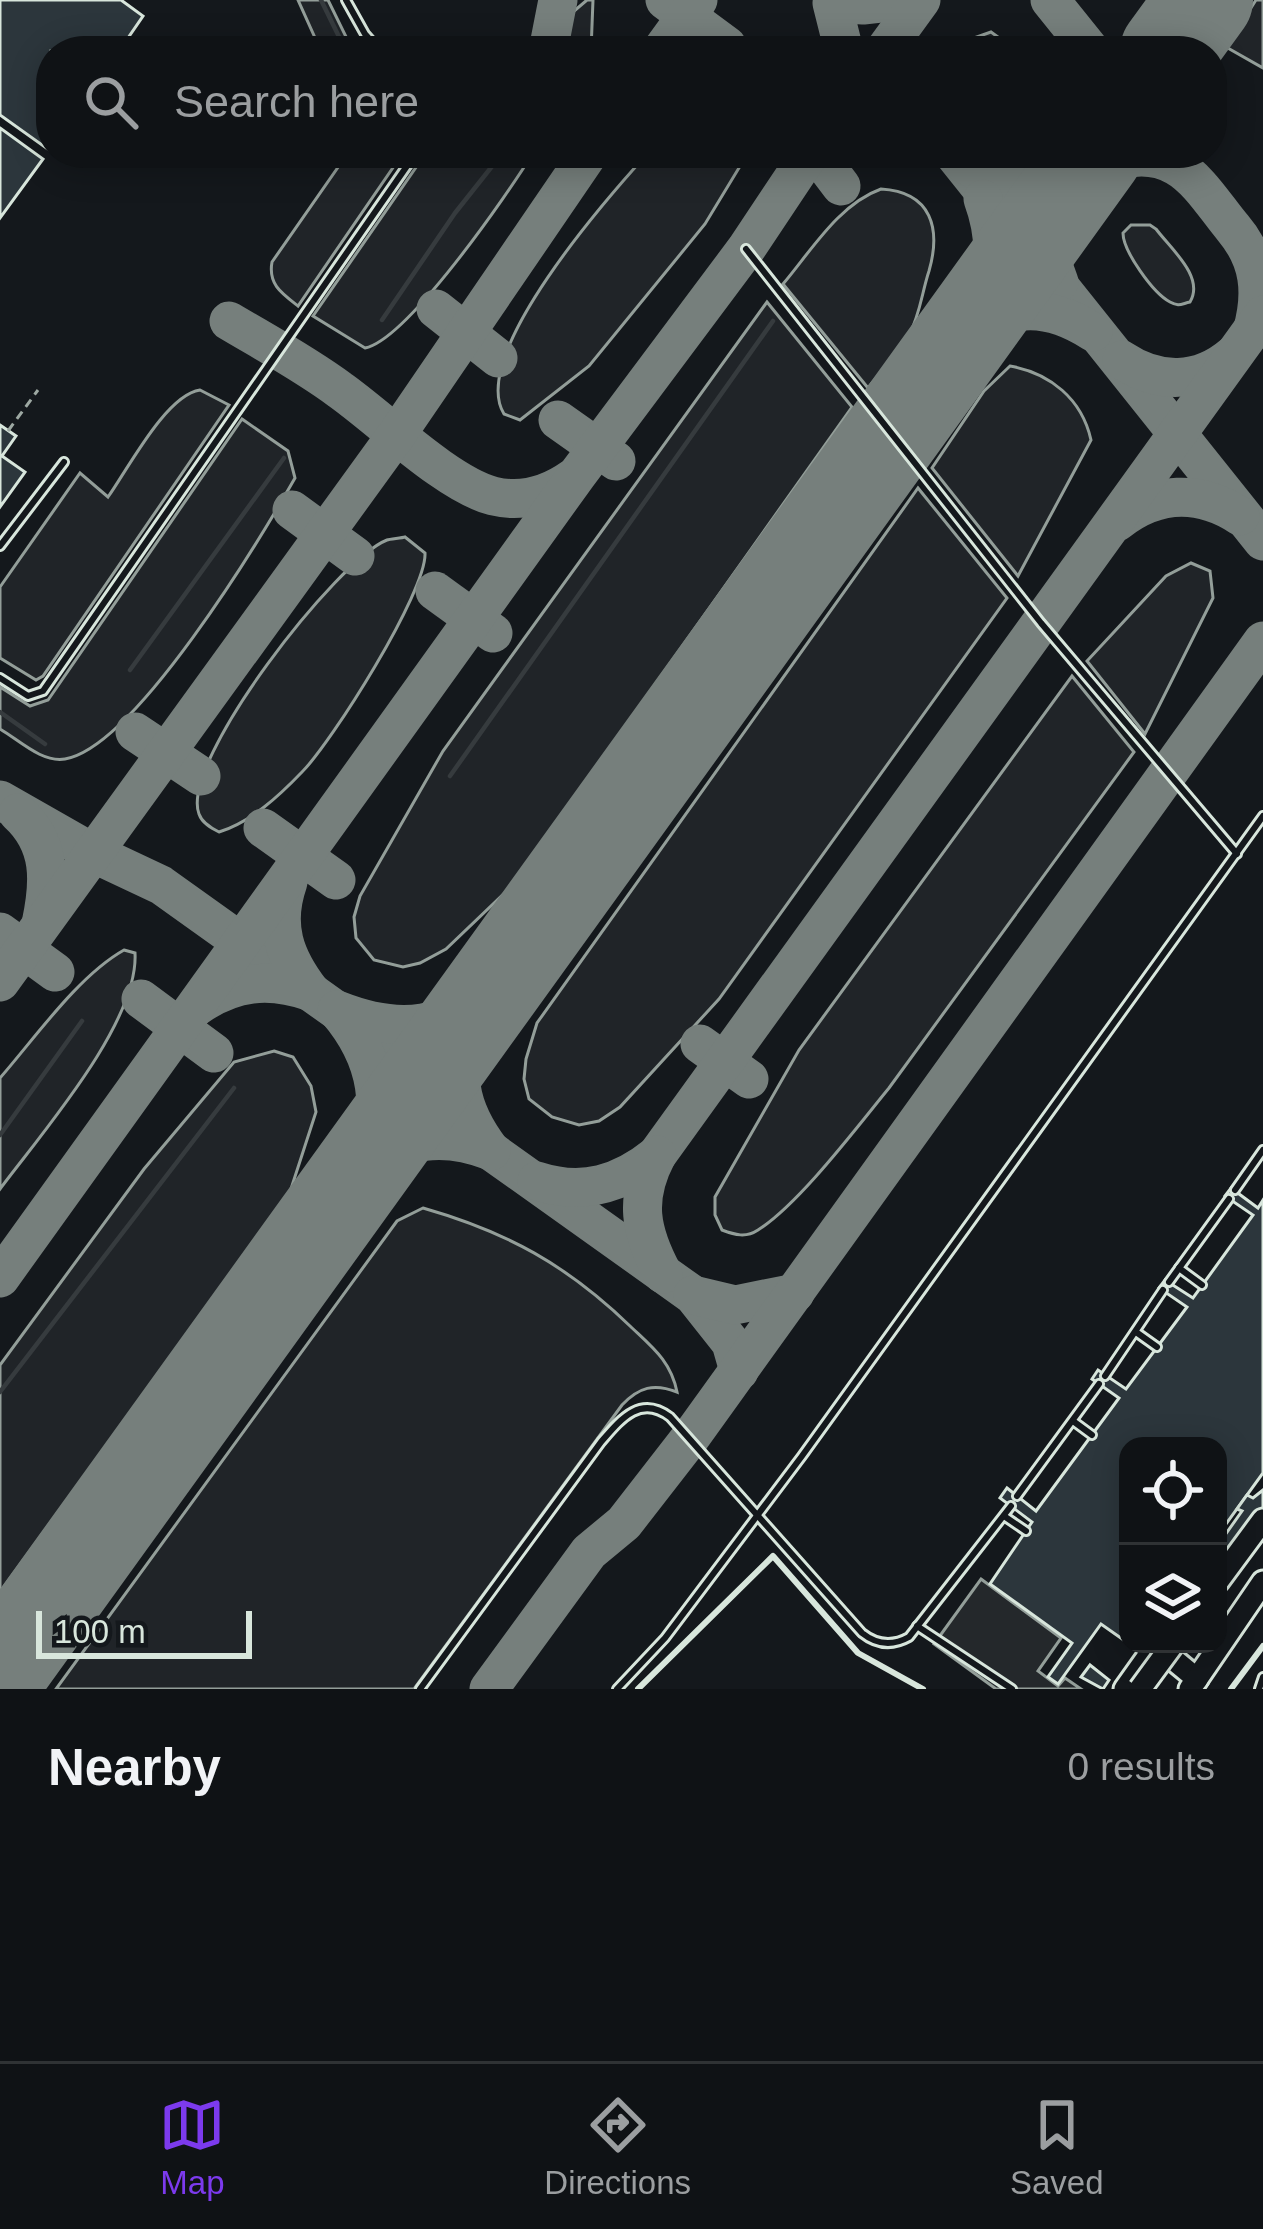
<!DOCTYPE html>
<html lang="en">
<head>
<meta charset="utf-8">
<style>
	body { margin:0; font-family:Helvetica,sans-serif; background:#181b1e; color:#f1f3f6 }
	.controls { position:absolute; right:36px; bottom:36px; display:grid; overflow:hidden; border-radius:24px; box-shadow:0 6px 30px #0003 }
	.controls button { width:108px; height:108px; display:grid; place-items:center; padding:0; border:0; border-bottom:3px solid #2f3234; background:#0f1215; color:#f1f3f6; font:60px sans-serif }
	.scale { position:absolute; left:36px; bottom:30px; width:216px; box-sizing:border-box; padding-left:12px; border:6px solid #d8e6dc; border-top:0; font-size:33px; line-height:42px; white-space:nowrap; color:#d8e6dc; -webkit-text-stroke:9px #14181c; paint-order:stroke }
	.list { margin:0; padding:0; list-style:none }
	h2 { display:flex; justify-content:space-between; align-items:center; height:156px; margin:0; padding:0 48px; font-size:51px }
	h2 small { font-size:39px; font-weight:400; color:#9b9ea0 }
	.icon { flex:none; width:66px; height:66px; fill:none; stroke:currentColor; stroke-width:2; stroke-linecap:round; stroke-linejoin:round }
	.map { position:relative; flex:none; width:1263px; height:1689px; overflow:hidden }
	.search { position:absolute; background:#0f1215; box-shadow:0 6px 30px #0003; left:36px; right:36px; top:36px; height:132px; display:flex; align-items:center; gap:30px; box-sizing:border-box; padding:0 42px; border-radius:48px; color:#9b9ea0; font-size:45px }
	.sheet { height:372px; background:#0f1215 }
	nav { display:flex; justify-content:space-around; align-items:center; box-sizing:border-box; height:168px; border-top:3px solid #2f3234; background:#0f1215; font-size:33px; color:#9b9ea0 }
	nav a { display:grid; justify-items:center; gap:6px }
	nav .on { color:#7c3aed }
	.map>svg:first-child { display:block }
</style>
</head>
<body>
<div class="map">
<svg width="1263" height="1689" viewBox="0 0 1263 1689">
	<rect width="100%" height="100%" fill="#14181c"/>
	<!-- green -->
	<g fill="#202428" stroke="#939e99" stroke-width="3">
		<polygon points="298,0 328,0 353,51 321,51"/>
		<polygon points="587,0 593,0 591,51 527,51"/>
		<polygon points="1256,0 1263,0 1263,68 1226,47"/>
		<polygon points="991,32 1017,51 970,51 974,38"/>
		<path d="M 348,153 L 403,153 L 298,306 C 281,293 268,284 272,262 Z"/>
		<path d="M 426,153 L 533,153 C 508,194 407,340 365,348 L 313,316 Z"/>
		<path d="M 648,153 L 748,153 L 705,224 L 589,366 L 520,420 L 504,414 C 468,355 608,197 648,153 Z"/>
		<path d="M 881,189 C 932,192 941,229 929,271 C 922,292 920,315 909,335 C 898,354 881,371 868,388 L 783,284 C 811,251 839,204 881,189 Z"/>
		<path d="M 1131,225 L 1150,225 L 1156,229 C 1171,249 1205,277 1190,302 C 1181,304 1179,307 1170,302 C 1153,293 1123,251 1123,233 Z"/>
		<polygon points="767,302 852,407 512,886 446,949 420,963 403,967 374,960 356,938 354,917 360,896 443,751"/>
		<path d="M 1010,366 C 1050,373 1082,399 1091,440 L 1018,576 L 932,468 L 984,391 Z"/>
		<path d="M 200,390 L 229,405 L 43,676 L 36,680 L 0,658 L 0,587 L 80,473 L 108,497 C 128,469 166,395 200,390 Z"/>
		<path d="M 242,419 L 288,451 L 295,478 C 259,541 135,747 65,759 C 42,763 19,740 0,729 L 0,687 L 30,706 L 48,700 Z"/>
		<polygon points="918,488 1007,598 719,999 620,1107 599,1121 579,1125 552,1117 529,1099 524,1079 526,1059 537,1023"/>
		<path d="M 405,537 L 425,553 C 427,591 332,742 302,772 C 279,796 251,822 219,832 C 211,828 202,823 199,814 C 179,762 338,559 387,540 C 390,539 402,538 405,537 Z"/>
		<polygon points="1191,563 1210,571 1213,598 1145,734 1087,661 1166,576"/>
		<path d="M 1072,676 L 1134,752 L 889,1088 C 857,1127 799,1204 758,1230 C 746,1238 735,1235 722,1230 L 715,1215 L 715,1197 L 799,1050 Z"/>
		<path d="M 124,950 L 135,953 C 139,1022 41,1134 0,1189 L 0,1078 C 35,1038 78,976 124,950 Z"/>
		<polygon points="274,1051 293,1057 311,1086 316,1112 289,1195 0,1592 0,1365 144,1169 234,1062"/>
		<path d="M 423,1208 C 507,1232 567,1265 630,1326 C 652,1347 671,1361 677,1392 C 654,1383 639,1387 622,1405 L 414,1689 L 56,1689 L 397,1221 Z"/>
	</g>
	<!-- parking -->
	<polygon fill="#24282b" stroke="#939e99" stroke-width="3" points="981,1579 1061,1638 1038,1671 1058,1686 1065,1678 1081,1689 996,1689 934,1644"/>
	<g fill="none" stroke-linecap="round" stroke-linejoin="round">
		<!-- stream -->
		<g stroke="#363b3e" stroke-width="4.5">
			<polyline points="321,0 346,51"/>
			<polyline points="382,320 455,213 501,155"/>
			<polyline points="130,670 284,458"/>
			<polyline points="0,712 45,744"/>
			<polyline points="450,776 773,321"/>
			<polyline points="0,1135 82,1021"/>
			<polyline points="0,1392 234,1088"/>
		</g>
		<!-- taxiway -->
		<g stroke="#767f7c" stroke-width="39">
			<polyline points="665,0 727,46"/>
			<polyline points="1050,0 1091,51"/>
			<polyline points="548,51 558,0"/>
			<polyline points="661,51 698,0"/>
			<polyline points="844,51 832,3 863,5 907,0"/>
			<polyline points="884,51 921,0"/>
			<polyline points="816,153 841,186"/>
			<polyline points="953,153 1263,541"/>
			<path d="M 962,162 C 1051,222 1111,129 1176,166 C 1199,179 1216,208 1233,228 C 1260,260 1263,293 1252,332"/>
			<path d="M 1059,282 C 1047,254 1049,229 1061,201"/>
			<polyline points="436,309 498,358"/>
			<path d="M 981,310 C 996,272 997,237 983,199"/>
			<path d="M 229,321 C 266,343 305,364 340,390 C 381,419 447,484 493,496 C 522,503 549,495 573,478"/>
			<path d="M 950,354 C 993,307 1037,296 1093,332"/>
			<path d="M 1122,360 C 1158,384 1199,384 1233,355"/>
			<polyline points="558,420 616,461"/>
			<polyline points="292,510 355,556"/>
			<path d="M 1117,522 C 1156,491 1198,489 1240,516"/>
			<polyline points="435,591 493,633"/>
			<polyline points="135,732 201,776"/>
			<polyline points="0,800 93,853 161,885 357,1025 491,1151 693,1295 731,1343 739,1371"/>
			<path d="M 18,813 C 52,844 50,882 41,924"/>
			<polyline points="263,828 336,880"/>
			<polyline points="0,932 55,972"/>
			<polyline points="0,982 397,434 589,153"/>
			<polyline points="141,999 214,1053"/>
			<path d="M 196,1007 C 233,981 269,977 311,992 C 284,957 273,925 288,882"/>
			<polyline points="700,1044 749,1079"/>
			<polyline points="657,1155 1263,315"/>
			<path d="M 363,1171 C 386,1110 379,1059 337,1010 C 403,1036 446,1028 500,981"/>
			<path d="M 363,1171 C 402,1137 444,1133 491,1151 C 458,1108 451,1069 473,1019"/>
			<path d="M 537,1181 C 583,1196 621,1184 657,1155 C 634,1199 640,1231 663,1274"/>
			<polyline points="0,1278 577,475 746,249 810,153"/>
			<polyline points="693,1295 735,1305 795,1293"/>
			<polyline points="489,1689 589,1552 624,1523 690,1438 1263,641"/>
		</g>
		<!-- runway -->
		<g stroke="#767f7c" stroke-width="96">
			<polyline points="1168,51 1205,0"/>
			<polyline points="0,1671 1095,153"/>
		</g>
	</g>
	<!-- building -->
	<g fill="#2c363c" stroke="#d8e6dc" stroke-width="3">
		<polygon points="0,0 121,0 143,16 119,51 51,51 49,150 0,115"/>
		<polygon points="0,128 43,159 0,218"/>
		<polygon points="0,425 16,436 2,456 25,472 0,507"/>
		<polygon points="1231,1188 1258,1208 1263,1200 1263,1473 1218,1535 1218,1446 1128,1446 1128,1643 1101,1624 1058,1684 1048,1677 1072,1643 990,1584 1032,1522 1000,1498 1007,1488 1036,1511 1119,1398 1092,1379 1098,1370 1126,1389 1187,1307 1159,1288 1165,1280 1193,1298 1253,1215 1225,1196"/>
		<polygon points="1263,1490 1263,1514 1218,1574 1218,1545 1242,1511 1237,1509 1247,1495 1253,1498"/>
		<polygon points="1090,1665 1109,1680 1103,1689 1081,1677"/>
	</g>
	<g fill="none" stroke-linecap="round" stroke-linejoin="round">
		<defs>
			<g id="lane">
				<polyline points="346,0 365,34 380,51"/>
				<polyline points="746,249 1041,623 1237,854"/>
				<polyline points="0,546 64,462"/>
				<polyline points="0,678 28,696 43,691 416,153"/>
				<polyline points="1235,1190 1263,1150"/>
				<polyline points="1179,1268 1202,1285"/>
				<polyline points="1169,1282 1229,1199"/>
				<polyline points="1136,1332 1157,1347"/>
				<polyline points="1105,1376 1163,1290"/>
				<polyline points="1073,1421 1092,1435"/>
				<polyline points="1017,1496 1099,1384"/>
				<polyline points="1004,1516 1026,1531"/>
				<polyline points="917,1626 1012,1689"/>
				<path d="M 420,1689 L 601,1442 C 620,1420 640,1394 670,1417 L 862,1633 C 877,1645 893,1646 909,1637 L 1011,1506"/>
				<polyline points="617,1689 665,1638 802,1456 1263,816"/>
				<polyline points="1259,1689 1263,1677"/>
			</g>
			<g id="primary">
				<polyline points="1218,1581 1263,1520"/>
				<polyline points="1156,1645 1197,1679"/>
				<polyline points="1125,1689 1157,1644"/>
				<polyline points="1190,1689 1263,1582"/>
			</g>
		</defs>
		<!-- lane casing -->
		<use href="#lane" stroke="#d8e6dc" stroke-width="12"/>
		<!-- primary casing -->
		<use href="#primary" stroke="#d8e6dc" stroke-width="27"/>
		<!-- path -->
		<polyline stroke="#9da8a2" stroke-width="3" stroke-dasharray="9 6" stroke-linecap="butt" points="8,431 38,390"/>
		<!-- lane -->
		<use href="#lane" stroke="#14181c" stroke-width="6"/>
		<!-- primary -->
		<use href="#primary" stroke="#14181c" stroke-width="21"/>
		<defs>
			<polyline id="primary-bridge" points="1140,1689 1173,1644"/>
		</defs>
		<!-- primary-bridge casing -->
		<use href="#primary-bridge" stroke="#d8e6dc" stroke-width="27" stroke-linecap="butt"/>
		<!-- primary-bridge -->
		<use href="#primary-bridge" stroke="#14181c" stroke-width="21"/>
		<!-- wall -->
		<g stroke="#d8e6dc" stroke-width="6">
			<polyline points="638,1689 773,1556 858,1653 923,1689"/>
			<polyline points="1231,1689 1263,1646"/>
		</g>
	</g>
</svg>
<div class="controls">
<button><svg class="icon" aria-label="locate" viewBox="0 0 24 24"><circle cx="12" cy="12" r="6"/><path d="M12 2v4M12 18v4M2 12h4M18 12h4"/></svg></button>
<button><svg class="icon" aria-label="layers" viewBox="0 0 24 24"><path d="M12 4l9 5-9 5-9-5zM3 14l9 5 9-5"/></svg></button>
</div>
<div class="scale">100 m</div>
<div class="search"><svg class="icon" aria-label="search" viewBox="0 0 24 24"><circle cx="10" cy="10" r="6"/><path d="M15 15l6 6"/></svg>Search here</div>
</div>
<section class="sheet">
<h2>Nearby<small>0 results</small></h2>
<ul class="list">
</ul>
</section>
<nav>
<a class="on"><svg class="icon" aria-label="map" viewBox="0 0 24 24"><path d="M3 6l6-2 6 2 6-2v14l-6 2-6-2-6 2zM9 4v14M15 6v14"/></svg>Map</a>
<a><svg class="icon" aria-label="directions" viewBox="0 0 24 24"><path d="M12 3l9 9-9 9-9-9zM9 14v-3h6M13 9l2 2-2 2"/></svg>Directions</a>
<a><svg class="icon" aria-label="saved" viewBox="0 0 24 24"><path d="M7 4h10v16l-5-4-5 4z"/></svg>Saved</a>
</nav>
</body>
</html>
